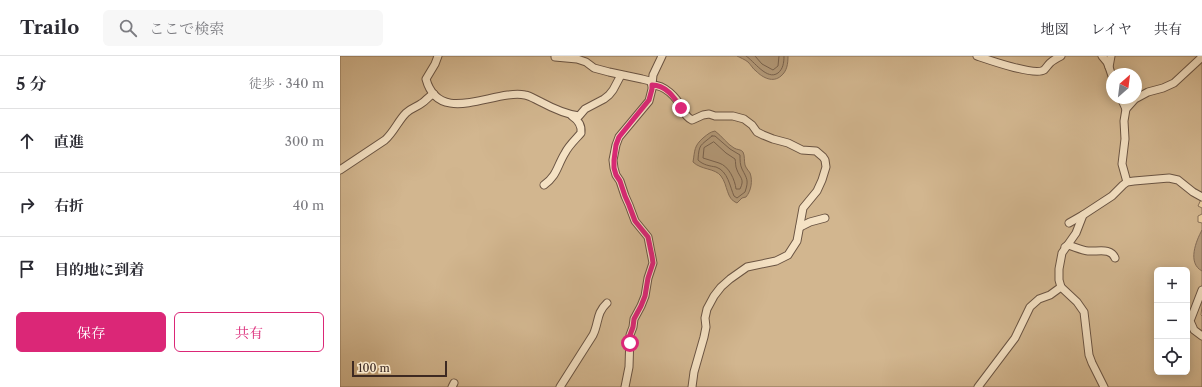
<!DOCTYPE html>
<html lang="ja">
<head>
<meta charset="utf-8">
<style>
	body { margin:0; font-family:"Libre Caslon Text","Noto Serif JP",serif; background:#f7f7f7; color:#2b2b33 }
	.controls { position:absolute; right:12px; bottom:12px; display:grid; overflow:hidden; border-radius:6px; box-shadow:0 2px 10px #0003 }
	.controls button { width:36px; height:36px; display:grid; place-items:center; padding:0; border:0; border-bottom:1px solid #e1e1e2; background:#fff; color:#2b2b33; font:20px sans-serif }
	.compass { position:absolute; left:766px; top:12px; width:36px; height:36px; border-radius:50%; background:#fff; box-shadow:0 2px 10px #0003; rotate:28deg }
	.scale { position:absolute; left:12px; bottom:10px; width:95px; box-sizing:border-box; padding-left:4px; border:2px solid #3d2922; border-top:0; font-size:11px; line-height:14px; white-space:nowrap; color:#3d2922; -webkit-text-stroke:3px #f5e2c4; paint-order:stroke }
	.stop { position:absolute; width:12px; height:12px; margin:-9px; border:3px solid #db2777; border-radius:50%; background:#fff }
	.stop.end { background:#db2777; border-color:#fff; box-shadow:0 1px 4px #0008 }
	.list { margin:0; padding:0; list-style:none }
	h2 { display:flex; justify-content:space-between; align-items:center; height:52px; margin:0; padding:0 16px; font-size:17px }
	h2 small { font-size:13px; font-weight:400; color:#7c7c81 }
	.list li { display:grid; grid-template-columns:26px 1fr auto; gap:12px; align-items:center; box-sizing:border-box; height:64px; padding:0 16px; border-top:1px solid #e1e1e2 }
	.list b { display:block; font-size:15px; white-space:nowrap }
	.list em { font-size:13px; font-style:normal; color:#7c7c81 }
	.actions { display:flex; gap:8px; padding:12px 16px }
	.actions a { flex:1; padding:9px 0; border:1px solid #db2777; border-radius:6px; text-align:center; font-size:14px; color:#db2777 }
	.actions .main { background:#db2777; color:#fff }
	.icon { flex:none; width:22px; height:22px; fill:none; stroke:currentColor; stroke-width:2; stroke-linecap:round; stroke-linejoin:round }
	.map { position:relative; flex:none; width:862px; height:331px; overflow:hidden }
	header { display:flex; align-items:center; gap:24px; box-sizing:border-box; height:56px; padding:0 20px; background:#fff; border-bottom:1px solid #e1e1e2 }
	header strong { font-size:19px }
	nav { display:flex; gap:22px; margin-inline-start:auto; font-size:14px }
	.search { width:280px; height:36px; background:#f7f7f7; display:flex; align-items:center; gap:10px; box-sizing:border-box; padding:0 14px; border-radius:6px; color:#7c7c81; font-size:15px }
	main { display:flex }
	aside { flex:1; background:#fff }
	.map>svg:first-child { display:block }
</style>
</head>
<body>
<header>
<strong>Trailo</strong>
<div class="search"><svg class="icon" aria-label="search" viewBox="0 0 24 24"><circle cx="10" cy="10" r="6"/><path d="M15 15l6 6"/></svg>ここで検索</div>
<nav><a>地図</a><a>レイヤ</a><a>共有</a></nav>
</header>
<main>
<aside>
<h2>5 分<small>徒歩 · 340 m</small></h2>
<ul class="list">
<li><svg class="icon" aria-label="ahead" viewBox="0 0 24 24"><path d="M12 20V5M6 11l6-6 6 6"/></svg><div><b>直進</b></div><em>300 m</em></li>
<li><svg class="icon" aria-label="right" viewBox="0 0 24 24"><path d="M7 20v-9h11M14 6l5 5-5 5"/></svg><div><b>右折</b></div><em>40 m</em></li>
<li><svg class="icon" aria-label="arrive" viewBox="0 0 24 24"><path d="M6 21V4h12l-3 4 3 4H6"/></svg><div><b>目的地に到着</b></div></li>
</ul>
<div class="actions"><a class="main">保存</a><a>共有</a></div>
</aside>
<div class="map">
<svg width="862" height="331" viewBox="0 0 862 331">
	<rect width="100%" height="100%" fill="#f0d3a5"/>
	<filter id="stains"><feTurbulence type="fractalNoise" baseFrequency=".005" numOctaves="4"/><feColorMatrix values="0 0 0 0 .2 0 0 0 0 .09 0 0 0 0 .02 0 0 0 .5 -.17"/></filter>
	<radialGradient id="worn" r=".72"><stop offset=".6" stop-color="#630" stop-opacity="0"/><stop offset="1" stop-color="#630" stop-opacity=".3"/></radialGradient>
	<!-- green -->
	<path fill="#d2b68f" stroke="#887058" fill-rule="evenodd" d="M 0,0 L 862,0 L 862,141 L 858,150 L 862,152 L 862,158 L 858,160 L 858,166 L 862,167 L 862,250 L 861,259 L 862,260 L 862,331 L 0,331 ZM 772,18 L 796,18 L 796,42 L 772,42 ZM 817,214 L 847,214 L 847,316 L 817,316 Z"/>
	<!-- water -->
	<g fill="#b39978" stroke="#846c56">
		<path d="M 397,0 L 448,0 C 448,8 447,15 441,20 C 433,27 423,22 416,15 C 413,13 411,9 408,6 C 404,3 401,2 397,0 Z"/>
		<path d="M 375,75 C 382,80 387,88 394,92 C 397,94 401,93 403,96 C 405,100 404,105 405,109 C 406,112 408,114 410,117 C 413,125 411,135 406,141 L 402,142 L 397,147 C 386,143 388,129 381,120 C 375,112 361,114 353,106 C 355,94 354,90 363,82 C 368,78 370,76 375,75 Z"/>
		<path d="M 862,174 L 862,215 C 847,207 856,185 862,174 Z"/>
	</g>
	<g fill="none" stroke-linecap="round" stroke-linejoin="round">
		<!-- shore -->
		<g stroke="#78614d" stroke-width="1">
			<path d="M 406,0 C 414,5 427,25 438,17 C 443,13 444,7 444,0"/>
			<polyline points="415,0 422,8 433,14 438,10 439,0"/>
			<path d="M 372,80 L 375,80 L 390,93 L 400,99 C 400,104 400,109 402,113 C 407,123 409,124 405,136 L 397,142 L 394,140 C 390,131 388,115 376,111 C 370,110 363,109 358,104 C 359,88 360,90 372,80 Z"/>
			<path d="M 374,86 L 386,97 L 395,103 C 396,106 395,110 397,114 C 400,122 405,123 400,133 L 396,133 C 395,124 389,110 379,107 C 374,105 368,104 363,102 L 364,92 Z"/>
		</g>
		<defs>
			<g id="minor">
				<path d="M 98,0 L 95,8 L 86,23 C 99,71 154,33 185,39 C 191,40 196,44 201,46 C 214,53 225,58 239,60 L 245,53 L 264,43 L 269,39 L 273,34 L 281,19"/>
				<path d="M 322,0 L 313,19 L 312,29 C 325,29 336,41 342,52 C 344,57 346,61 352,64 L 363,59 L 369,58 L 375,60 L 393,60 L 404,63 L 412,69 L 417,76 L 423,79 L 433,83 L 448,87 L 462,94 L 476,95 L 483,101 L 485,104 L 486,111 L 482,124 L 477,135 L 463,152 L 457,185 L 448,199 L 436,205 L 407,211 L 390,223 L 381,231 L 374,240 L 367,253 L 365,262 L 366,271 L 364,281 L 354,316 L 352,331"/>
				<path d="M 637,0 C 649,4 694,20 704,14 C 706,12 708,9 710,7 C 713,4 717,2 721,0"/>
				<polyline points="762,0 767,6 769,11"/>
				<polyline points="771,0 769,11 772,20"/>
				<polyline points="215,1 237,3 246,6 254,12 269,16 302,23 310,25 312,29 312,33 309,45 279,81 276,89 273,104 274,112 276,119 280,125 285,140 289,149 295,165 308,181 313,207 308,222 305,240 301,250 294,263 293,271 290,279 289,311 285,331"/>
				<polyline points="781,42 786,53"/>
				<path d="M 0,114 L 45,84 C 54,76 58,65 66,57 C 71,52 77,51 82,47 C 87,44 88,40 94,38"/>
				<polyline points="787,126 782,108 785,83 784,65 786,53 795,43 808,36 823,32 834,27 862,1"/>
				<path d="M 204,129 C 217,120 217,110 225,97 C 229,89 236,83 241,77 C 242,69 238,64 232,60"/>
				<polyline points="729,167 743,159"/>
				<polyline points="460,171 470,166 485,162"/>
				<path d="M 725,191 L 728,189 C 735,191 741,194 748,195 C 757,196 771,191 775,202"/>
				<polyline points="721,231 737,246 744,256 749,299 752,307 764,331"/>
				<polyline points="862,234 850,265 854,274 862,280"/>
				<polyline points="112,331 114,327"/>
				<path d="M 220,331 L 253,279 C 259,267 256,257 267,247"/>
				<polyline points="638,331 675,282 690,251 699,243 710,239 721,231 719,224 719,213 722,197 736,177 743,159 772,140 783,129 787,126 794,125 829,122 838,124 853,136 862,141"/>
			</g>
		</defs>
		<!-- minor casing -->
		<use href="#minor" stroke="#6a5443" stroke-width="9"/>
		<!-- minor -->
		<use href="#minor" stroke="#f5e2c4" stroke-width="7"/>
	</g>
	<g fill="none" stroke-linecap="round" stroke-linejoin="round">
		<!-- route -->
		<path stroke="#db2777" stroke-width="5" d="M 290,287 L 290,279 L 293,271 L 294,263 L 301,250 L 305,240 L 308,222 L 313,207 L 312,200 L 308,181 L 295,165 L 289,149 L 285,140 L 280,125 L 276,119 L 274,112 L 274,104 L 276,89 L 279,81 L 309,44 L 312,33 L 312,29 C 326,29 334,41 341,52"/>
	</g>
	<rect width="100%" height="100%" filter="url(#stains)"/>
	<rect width="100%" height="100%" fill="url(#worn)"/>
</svg>
<div class="controls">
<button>+</button>
<button>−</button>
<button><svg class="icon" aria-label="locate" viewBox="0 0 24 24"><circle cx="12" cy="12" r="6"/><path d="M12 2v4M12 18v4M2 12h4M18 12h4"/></svg></button>
</div>
<svg class="compass" viewBox="-18 -18 36 36"><path d="M0-13l5 13h-10z" fill="#e53935"/><path d="M0 13l5-13h-10z" fill="#7c7c81"/></svg>
<div class="scale">100 m</div>
<div class="stop" style="left:290px;top:287px"></div>
<div class="stop end" style="left:341px;top:52px"></div>
</div>
</main>
</body>
</html>
